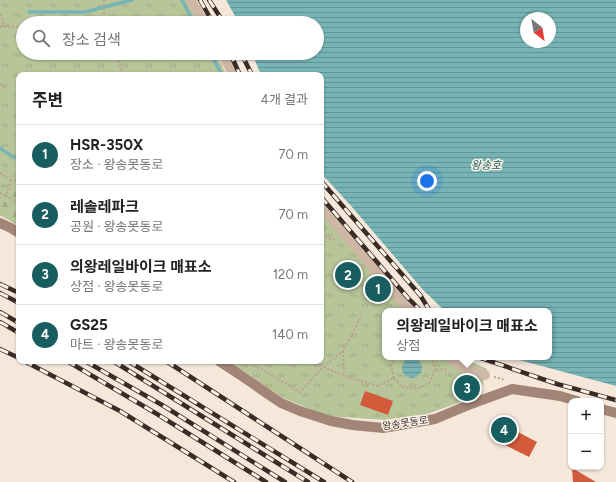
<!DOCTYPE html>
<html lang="ko">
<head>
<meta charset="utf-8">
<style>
	body { margin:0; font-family:Figtree,"Noto Sans KR",sans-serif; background:#f2f2f2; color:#222 }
	.controls { position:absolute; right:12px; bottom:12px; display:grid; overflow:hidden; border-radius:8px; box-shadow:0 1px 3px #0004 }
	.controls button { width:36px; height:36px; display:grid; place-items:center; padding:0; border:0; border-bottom:1px solid #e0e0e0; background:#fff; color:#222; font:20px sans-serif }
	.compass { position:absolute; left:520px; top:12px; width:36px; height:36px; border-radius:50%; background:#fff; box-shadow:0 1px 3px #0004; rotate:149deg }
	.you { position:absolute; left:427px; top:181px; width:14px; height:14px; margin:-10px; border:3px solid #fff; border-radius:50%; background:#1a73e8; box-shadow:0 0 0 6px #1a73e833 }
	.badge { display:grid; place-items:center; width:26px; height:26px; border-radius:50%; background:#185d60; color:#fff; font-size:13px; font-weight:700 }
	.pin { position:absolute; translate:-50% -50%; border:2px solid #fff; box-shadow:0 1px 4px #0006 }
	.popup { position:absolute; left:382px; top:308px; width:170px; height:52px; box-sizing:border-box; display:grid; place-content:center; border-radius:8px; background:#fff; filter:drop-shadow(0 1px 3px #0005); font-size:13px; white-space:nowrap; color:#767676 }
	.popup b { font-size:15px; color:#222 }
	.popup::after { content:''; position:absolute; left:50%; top:100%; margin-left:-8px; border:8px solid transparent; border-top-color:#fff }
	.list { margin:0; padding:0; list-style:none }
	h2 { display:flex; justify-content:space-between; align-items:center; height:52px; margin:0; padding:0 16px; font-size:17px }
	h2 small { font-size:13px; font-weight:400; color:#767676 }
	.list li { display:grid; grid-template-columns:26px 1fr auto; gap:12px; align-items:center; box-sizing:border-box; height:60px; padding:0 16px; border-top:1px solid #e0e0e0 }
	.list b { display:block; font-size:15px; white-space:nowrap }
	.list p { margin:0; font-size:13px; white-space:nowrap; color:#767676 }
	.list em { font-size:13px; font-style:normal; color:#767676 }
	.icon { flex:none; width:22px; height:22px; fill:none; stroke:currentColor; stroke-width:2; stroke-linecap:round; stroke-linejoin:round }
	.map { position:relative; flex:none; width:616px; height:482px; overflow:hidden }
	.search { position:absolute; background:#fff; box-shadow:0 1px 3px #0004; left:16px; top:16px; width:308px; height:44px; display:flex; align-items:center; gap:10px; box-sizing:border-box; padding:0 14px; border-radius:22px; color:#767676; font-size:15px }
	.panel { position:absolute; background:#fff; box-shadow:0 1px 3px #0004; left:16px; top:72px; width:308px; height:292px; border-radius:8px }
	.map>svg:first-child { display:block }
</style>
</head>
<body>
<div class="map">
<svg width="616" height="482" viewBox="0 0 616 482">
	<defs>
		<pattern id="grass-tufts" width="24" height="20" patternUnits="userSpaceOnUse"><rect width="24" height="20" fill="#b8c599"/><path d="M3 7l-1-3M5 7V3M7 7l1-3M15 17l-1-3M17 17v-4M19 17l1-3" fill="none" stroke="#9fa984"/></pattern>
		<pattern id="forest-firs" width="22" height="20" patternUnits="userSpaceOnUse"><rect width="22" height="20" fill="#b8c599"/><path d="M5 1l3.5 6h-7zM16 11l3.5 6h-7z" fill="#9fa984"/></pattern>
		<pattern id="wetland-marsh" width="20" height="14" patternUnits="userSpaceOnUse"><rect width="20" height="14" fill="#b8c599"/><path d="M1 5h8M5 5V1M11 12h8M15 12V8" fill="none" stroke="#9fa984"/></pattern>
		<pattern id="water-rules" width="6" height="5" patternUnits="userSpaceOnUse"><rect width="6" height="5" fill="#77b4b5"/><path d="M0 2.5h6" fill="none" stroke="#639393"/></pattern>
	</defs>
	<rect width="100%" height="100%" fill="#f5e8db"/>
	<!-- grass -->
	<g fill="url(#grass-tufts)">
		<polygon points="0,0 187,0 199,23 23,23 23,53 215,53 227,75 19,75 19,226 0,215"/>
		<polygon points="321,211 404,311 385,311 385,357 462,357 487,369 482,386 458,403 427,414 385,420 327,416 283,398 229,361 321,361"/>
	</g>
	<!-- forest -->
	<polygon fill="url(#forest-firs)" points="0,184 19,192 19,226 0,215"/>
	<!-- wetland -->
	<polygon fill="url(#wetland-marsh)" points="321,211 339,231 336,233 327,232 322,244 326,249 321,253"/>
	<!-- water -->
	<g fill="url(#water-rules)" fill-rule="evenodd">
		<path d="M 226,0 L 616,0 L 616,386 L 508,357 L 549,357 L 549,311 L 445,311 L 424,291 L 352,207 L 321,173 L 321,75 L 261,75 L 252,53 L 317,53 L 317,23 L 239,23 ZM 526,18 L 550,18 L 550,42 L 526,42 Z"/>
		<circle cx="412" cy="368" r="10"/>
	</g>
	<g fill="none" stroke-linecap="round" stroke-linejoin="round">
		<!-- stream -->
		<g stroke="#77b4b5" stroke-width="3.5">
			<polyline points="182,0 194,23"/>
			<polyline points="29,12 85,12 132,0"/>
			<polyline points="210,53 222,75"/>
			<polyline points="0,148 13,157 19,158"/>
		</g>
	</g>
	<!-- building -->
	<g fill="#d35b3b">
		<polygon points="473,379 478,385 461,397 456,390"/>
		<polygon points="365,391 393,401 388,415 360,405"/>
		<polygon points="503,424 537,442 529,457 495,440"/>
		<polygon points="572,468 596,482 573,482"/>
	</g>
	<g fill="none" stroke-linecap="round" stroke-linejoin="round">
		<!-- path -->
		<g stroke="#baa18f" stroke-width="2" stroke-dasharray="2 2" stroke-linecap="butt">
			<polyline points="104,0 104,23"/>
			<polyline points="0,14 5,27"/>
			<polyline points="0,27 23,26"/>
			<polyline points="116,53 123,75"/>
			<polyline points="0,84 7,89"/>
			<polyline points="0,173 11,180 19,181"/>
			<polyline points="11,180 6,196 19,204"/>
			<polyline points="0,193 6,196"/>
			<polyline points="321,236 335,240"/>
			<polyline points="343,351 344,375"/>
			<polyline points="432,357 435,370"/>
			<polyline points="247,361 300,392 323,367 343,351 362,315"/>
			<path d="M 313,361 C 333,373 356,379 377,386 L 394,378 L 402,387 L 417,389 L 430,382 L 435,370 L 447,369"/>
			<polyline points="494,377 505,380"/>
			<polyline points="394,378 391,365 395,357"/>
		</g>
		<!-- street -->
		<g stroke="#ceb7a5" stroke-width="10">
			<polyline points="191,0 204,23"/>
			<polyline points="222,53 234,75"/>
			<polyline points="321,205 410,311"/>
			<polyline points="449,357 464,368 485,375"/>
		</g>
		<!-- secondary -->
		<g stroke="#a28576" stroke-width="10">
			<polyline points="0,223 11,228 19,233"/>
			<polyline points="219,361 239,374 281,403 300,411 331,421 353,425 383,428 435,419 471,404 512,389 560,396 577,401"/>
			<polyline points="601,409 616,413"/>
		</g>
		<defs>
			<g id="rail">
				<polyline points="200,0 213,23"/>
				<polyline points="209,0 224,23"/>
				<polyline points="230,53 240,75"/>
				<polyline points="241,53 252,75"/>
				<polyline points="321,181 420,295 430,311"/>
				<polyline points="321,197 408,298 421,311"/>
				<polyline points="0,284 19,293"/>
				<polyline points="0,293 19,303"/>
				<polyline points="0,312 19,323"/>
				<polyline points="0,322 19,333"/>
				<polyline points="0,349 19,358"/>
				<polyline points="478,357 557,384 616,400"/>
				<polyline points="24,361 120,411 234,482"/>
				<polyline points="67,361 157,414 266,482"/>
				<polyline points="85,361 162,405 285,482"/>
				<polyline points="113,361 308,482"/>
				<polyline points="128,361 324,482"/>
				<polyline points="166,361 352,482"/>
			</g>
		</defs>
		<!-- rail casing -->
		<use href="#rail" stroke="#392c27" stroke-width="4.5"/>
		<!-- rail -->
		<use href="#rail" stroke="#fcf2e8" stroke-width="3" stroke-dasharray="9" stroke-linecap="butt"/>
	</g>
	<g text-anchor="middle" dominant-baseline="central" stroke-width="3" stroke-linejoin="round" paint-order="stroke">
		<!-- street labels -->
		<g font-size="10" fill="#392c27" stroke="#fcf2e8">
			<text transform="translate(405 423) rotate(-8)">왕송못동로</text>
		</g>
		<!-- water labels -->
		<g font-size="11" font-style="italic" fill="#185d60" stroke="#fcf2e8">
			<text x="486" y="165">왕송호</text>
		</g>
	</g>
</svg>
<div class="controls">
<button>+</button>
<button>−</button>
</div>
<svg class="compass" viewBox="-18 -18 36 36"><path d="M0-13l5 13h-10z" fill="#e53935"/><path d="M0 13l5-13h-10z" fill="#767676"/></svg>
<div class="you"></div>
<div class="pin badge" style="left:378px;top:289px">1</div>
<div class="pin badge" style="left:348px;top:275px">2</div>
<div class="pin badge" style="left:467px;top:388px">3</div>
<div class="popup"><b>의왕레일바이크 매표소</b>상점</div>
<div class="pin badge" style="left:504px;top:430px">4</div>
<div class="search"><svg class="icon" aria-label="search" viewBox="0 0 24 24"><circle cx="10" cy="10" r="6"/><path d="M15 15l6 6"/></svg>장소 검색</div>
<section class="panel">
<h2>주변<small>4개 결과</small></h2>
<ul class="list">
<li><span class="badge">1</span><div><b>HSR-350X</b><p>장소 · 왕송못동로</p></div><em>70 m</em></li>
<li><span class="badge">2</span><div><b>레솔레파크</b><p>공원 · 왕송못동로</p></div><em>70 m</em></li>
<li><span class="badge">3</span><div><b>의왕레일바이크 매표소</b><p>상점 · 왕송못동로</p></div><em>120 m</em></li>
<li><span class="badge">4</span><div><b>GS25</b><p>마트 · 왕송못동로</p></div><em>140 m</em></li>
</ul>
</section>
</div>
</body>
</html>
